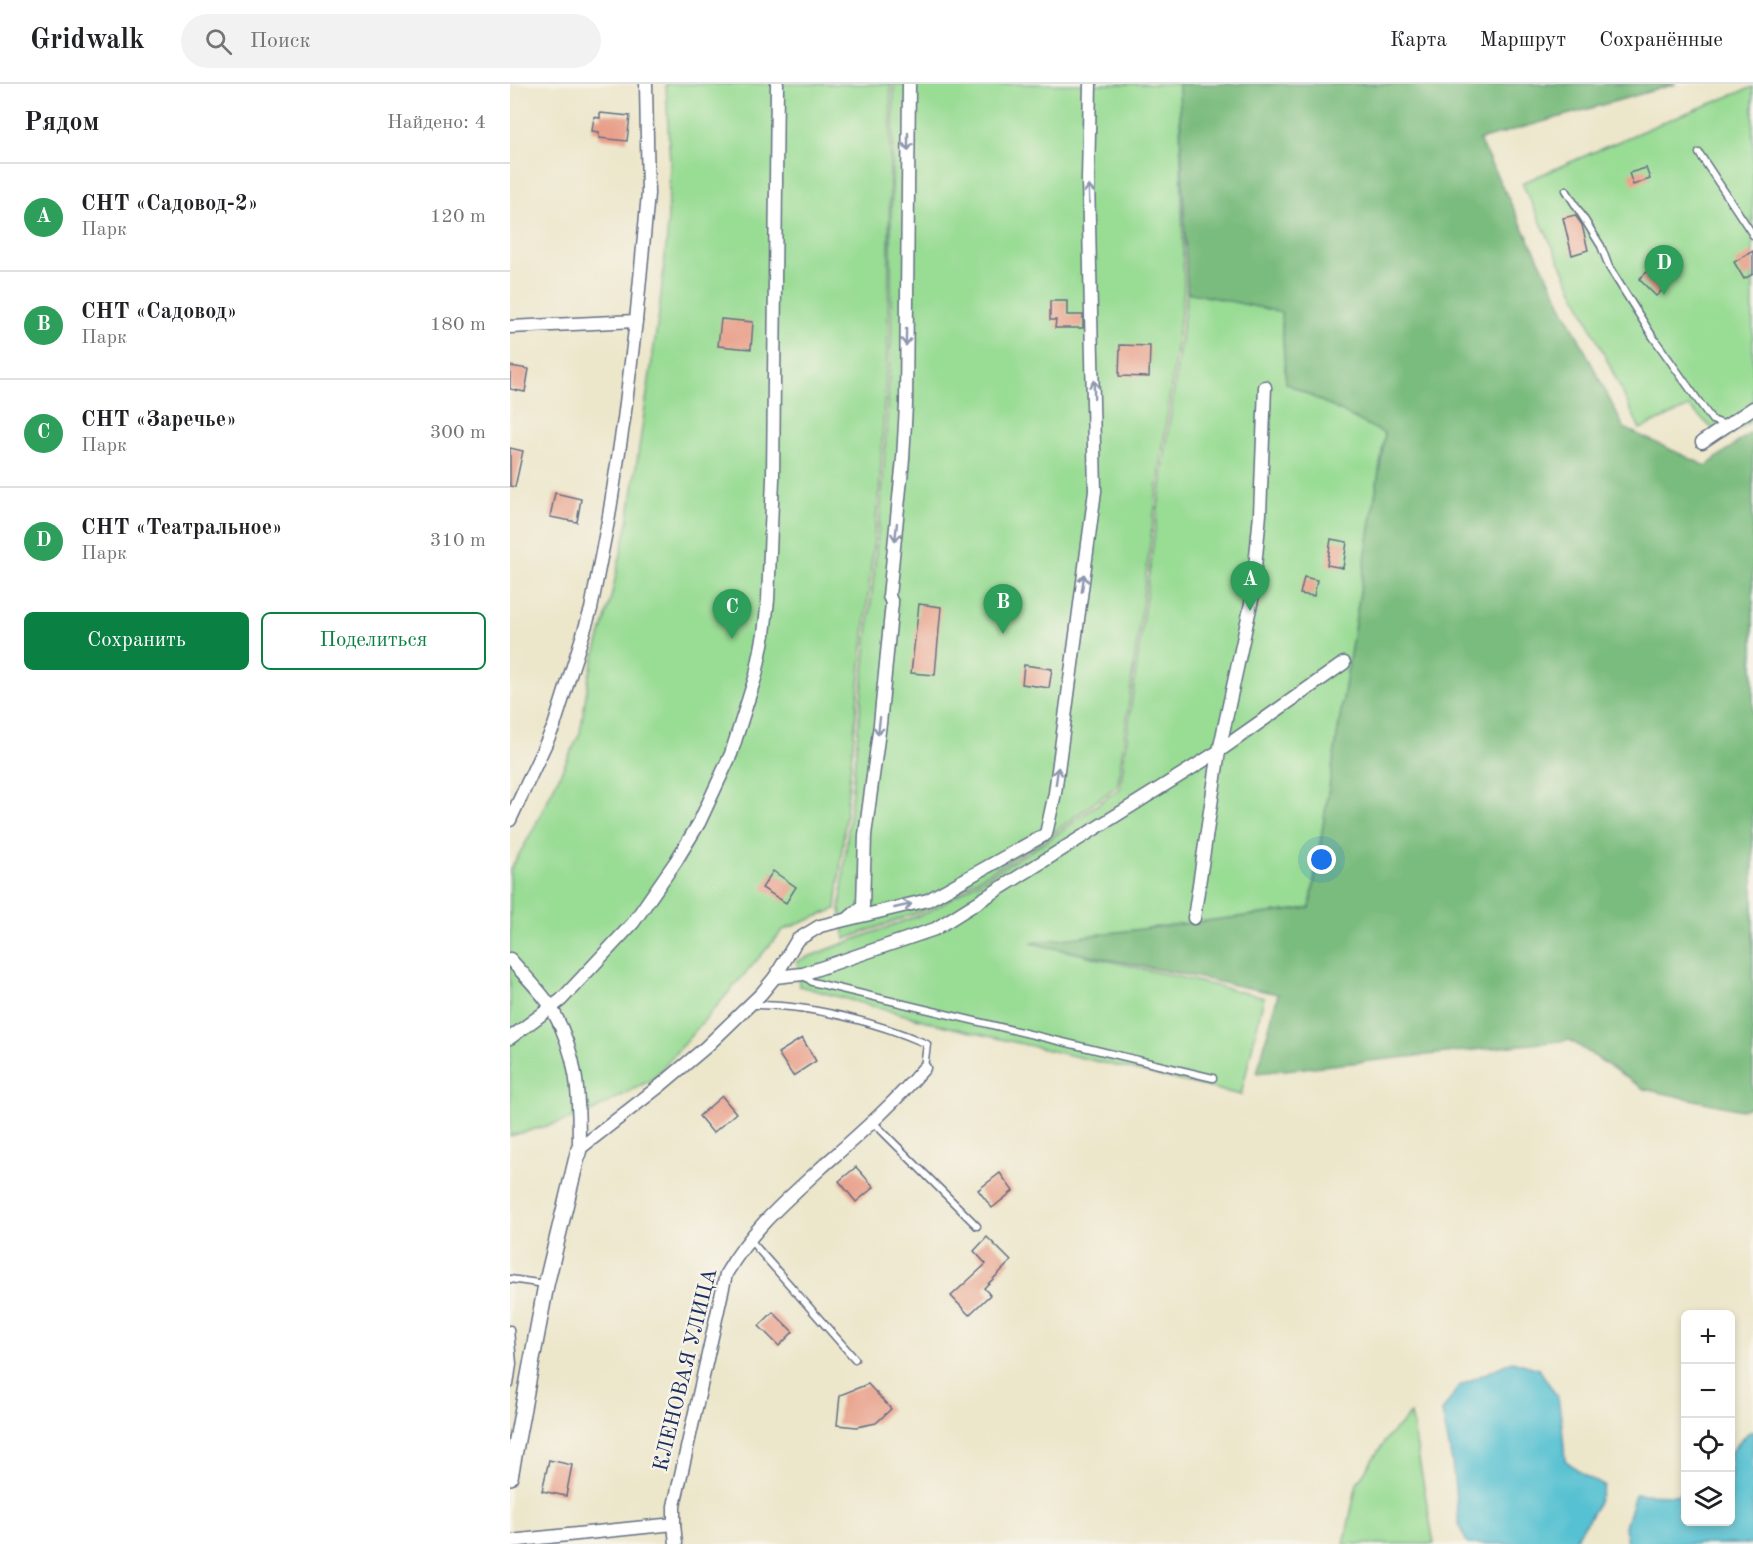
<!DOCTYPE html>
<html lang="ru">
<head>
<meta charset="utf-8">
<style>
	body { margin:0; font-family:"Old Standard TT",serif; background:#f2f2f2; color:#202124 }
	.controls { position:absolute; right:18px; bottom:18px; display:grid; overflow:hidden; border-radius:9px; box-shadow:0 3px 9px #0003 }
	.controls button { width:54px; height:54px; display:grid; place-items:center; padding:0; border:0; border-bottom:2px solid #e0e0e0; background:#fff; color:#202124; font:30px sans-serif }
	.you { position:absolute; left:812px; top:776px; width:21px; height:21px; margin:-15px; border:4px solid #fff; border-radius:50%; background:#1a73e8; box-shadow:0 0 0 9px #1a73e833 }
	.badge { display:grid; place-items:center; width:39px; height:39px; border-radius:50%; background:#0b8043; color:#fff; font-size:20px; font-weight:700 }
	.pin { position:absolute; translate:-50% -50px; filter:drop-shadow(0 2px 3px #0008) }
	.pin::after { content:''; position:absolute; top:32px; width:21px; height:18px; background:inherit; clip-path:polygon(0 0,100% 0,50% 100%) }
	.list { margin:0; padding:0; list-style:none }
	h2 { display:flex; justify-content:space-between; align-items:center; height:78px; margin:0; padding:0 24px; font-size:26px }
	h2 small { font-size:20px; font-weight:400; color:#757577 }
	.list li { display:grid; grid-template-columns:39px 1fr auto; gap:18px; align-items:center; box-sizing:border-box; height:108px; padding:0 24px; border-top:2px solid #e0e0e0 }
	.list b { display:block; font-size:22px; white-space:nowrap }
	.list p { margin:0; font-size:20px; white-space:nowrap; color:#757577 }
	.list em { font-size:20px; font-style:normal; color:#757577 }
	.actions { display:flex; gap:12px; padding:18px 24px }
	.actions a { flex:1; padding:14px 0; border:2px solid #0b8043; border-radius:9px; text-align:center; font-size:21px; color:#0b8043 }
	.actions .main { background:#0b8043; color:#fff }
	.icon { flex:none; width:33px; height:33px; fill:none; stroke:currentColor; stroke-width:2; stroke-linecap:round; stroke-linejoin:round }
	.map { position:relative; flex:none; width:1243px; height:1460px; overflow:hidden }
	header { display:flex; align-items:center; gap:36px; box-sizing:border-box; height:84px; padding:0 30px; background:#fff; border-bottom:2px solid #e0e0e0 }
	header strong { font-size:28px }
	nav { display:flex; gap:33px; margin-inline-start:auto; font-size:21px }
	.search { width:420px; height:54px; background:#f2f2f2; display:flex; align-items:center; gap:15px; box-sizing:border-box; padding:0 21px; border-radius:33px; color:#757577; font-size:22px }
	main { display:flex }
	aside { flex:1; background:#fff }
	.map>svg:first-child { display:block }
</style>
</head>
<body>
<header>
<strong>Gridwalk</strong>
<div class="search"><svg class="icon" aria-label="search" viewBox="0 0 24 24"><circle cx="10" cy="10" r="6"/><path d="M15 15l6 6"/></svg>Поиск</div>
<nav><a>Карта</a><a>Маршрут</a><a>Сохранённые</a></nav>
</header>
<main>
<aside>
<h2>Рядом<small>Найдено: 4</small></h2>
<ul class="list">
<li><span class="badge" style="background:#2e9e5b">A</span><div><b>СНТ «Садовод-2»</b><p>Парк</p></div><em>120 m</em></li>
<li><span class="badge" style="background:#2e9e5b">B</span><div><b>СНТ «Садовод»</b><p>Парк</p></div><em>180 m</em></li>
<li><span class="badge" style="background:#2e9e5b">C</span><div><b>СНТ «Заречье»</b><p>Парк</p></div><em>300 m</em></li>
<li><span class="badge" style="background:#2e9e5b">D</span><div><b>СНТ «Театральное»</b><p>Парк</p></div><em>310 m</em></li>
</ul>
<div class="actions"><a class="main">Сохранить</a><a>Поделиться</a></div>
</aside>
<div class="map">
<svg width="1243" height="1460" viewBox="0 0 1243 1460">
	<rect width="100%" height="100%" fill="#f7f3e8"/>
	<filter id="ink" filterUnits="userSpaceOnUse"><feTurbulence type="fractalNoise" baseFrequency=".0167" numOctaves="2"/><feDisplacementMap in="SourceGraphic" scale="12" xChannelSelector="R" yChannelSelector="G"/><feConvolveMatrix kernelMatrix="1 2 1 2 8 2 1 2 1" color-interpolation-filters="sRGB"/></filter>
	<filter id="wash" filterUnits="userSpaceOnUse"><feTurbulence type="fractalNoise" baseFrequency=".008" numOctaves="4" result="noise"/><feDisplacementMap in="SourceGraphic" scale="24" xChannelSelector="R" yChannelSelector="G"/><feGaussianBlur stdDeviation="1.35" result="paint"/><feColorMatrix in="noise" values="0 0 0 0 0 0 0 0 0 0 0 0 0 0 0 0 0 1.4 0 .05"/><feComposite in="paint" operator="in"/></filter>
	<g filter="url(#wash)">
		<rect width="100%" height="100%" fill="#ece6ca"/>
		<!-- green -->
		<g fill="#99dc94" stroke="#5a8679" stroke-width="1.5">
			<polygon points="156,0 381,0 378,255 370,397 326,825 273,846 143,995 73,1032 0,1052 0,786 23,746 70,649 79,592 100,518 118,438 149,229 157,153 160,79"/>
			<polygon points="384,0 669,0 674,206 608,701 531,758 417,825 335,855 330,825 373,398 381,254 381,142"/>
			<polygon points="1243,3 1243,336 1214,355 1179,323 1130,345 1012,99 1156,37"/>
			<polygon points="677,208 771,228 776,299 875,349 800,824 522,859 754,913 731,1011 435,942 289,902 287,877 418,828 534,759 610,704"/>
			<polygon points="901,1330 924,1460 834,1460 847,1399 877,1354"/>
		</g>
		<!-- forest -->
		<polygon fill="#7abc7e" stroke="#4a766e" stroke-width="1.5" points="669,0 1166,0 969,56 1114,344 1196,382 1243,347 1243,1022 1231,1026 1134,1005 1060,956 747,989 768,910 520,859 800,824 875,350 776,299 771,228 677,208"/>
		<!-- water -->
		<g fill="#56c1d2" stroke="#387898" stroke-width="1.5">
			<polygon points="1002,1277 1029,1285 1048,1314 1052,1341 1055,1376 1077,1393 1094,1402 1085,1425 1062,1460 958,1460 949,1442 942,1378 932,1328 949,1302"/>
			<polygon points="1243,1347 1243,1460 1117,1460 1115,1443 1125,1410 1167,1411 1175,1406 1176,1438 1220,1438 1221,1367 1238,1349"/>
		</g>
		<g id="blocks">
			<!-- building -->
			<g fill="#e89e88">
				<polygon points="90,29 120,32 117,57 89,54 89,48 82,47 84,33 90,34"/>
				<polygon points="1136,84 1140,95 1123,101 1119,89"/>
				<polygon points="1065,131 1072,141 1078,166 1062,171 1053,134"/>
				<polygon points="1243,167 1243,190 1234,195 1224,178"/>
				<polygon points="1144,182 1160,199 1146,212 1129,195"/>
				<polygon points="540,217 557,217 557,231 573,231 573,244 545,244 546,236 540,236"/>
				<polygon points="211,235 243,238 241,265 208,262"/>
				<polygon points="610,261 640,262 639,293 609,292"/>
				<polygon points="0,282 19,285 15,308 0,305"/>
				<polygon points="0,364 13,367 5,403 0,402"/>
				<polygon points="45,409 71,415 67,438 40,433"/>
				<polygon points="821,455 837,458 833,484 817,481"/>
				<polygon points="794,493 807,496 804,512 790,510"/>
				<polygon points="409,520 431,523 425,591 401,589"/>
				<polygon points="514,581 542,585 539,604 512,600"/>
				<polygon points="263,787 286,803 276,819 252,804"/>
				<polygon points="292,954 306,977 283,992 268,969"/>
				<polygon points="212,1012 226,1029 203,1049 189,1032"/>
				<polygon points="346,1083 364,1103 346,1118 329,1097"/>
				<polygon points="490,1089 503,1107 482,1124 468,1106"/>
				<polygon points="477,1153 501,1177 474,1204 480,1211 459,1231 441,1212 476,1180 464,1167"/>
				<polygon points="263,1228 283,1248 269,1262 249,1242"/>
				<polygon points="358,1300 381,1325 366,1339 347,1343 327,1341 330,1311"/>
				<polygon points="39,1376 62,1381 56,1412 32,1407"/>
			</g>
		</g>
	</g>
	<g filter="url(#ink)">
		<use href="#blocks" fill-opacity="0" stroke="#646f84" stroke-width="1.5"/>
		<g fill="none" stroke-linecap="round" stroke-linejoin="round">
			<defs>
				<g id="service">
					<polyline points="1189,69 1243,151"/>
					<polyline points="1056,106 1091,162 1099,183 1143,253 1202,336 1216,341"/>
					<polyline points="293,891 302,898 703,994"/>
					<path d="M 243,921 C 297,920 367,938 417,960 L 414,984"/>
					<polyline points="363,1038 467,1142"/>
					<polyline points="240,1156 345,1275"/>
					<polyline points="0,1195 35,1200"/>
					<polyline points="0,1245 3,1280 0,1301"/>
				</g>
				<g id="minor">
					<polyline points="0,243 126,237"/>
					<polyline points="1192,358 1243,324"/>
					<polyline points="0,736 44,642 81,525 99,432 114,335 126,237 138,110 136,0"/>
					<polyline points="340,833 353,822 355,751 370,640 382,519 379,512 393,375 396,321 399,0"/>
					<polyline points="684,834 709,667 834,579"/>
					<path d="M 0,875 C 12,889 34,910 42,925 C 69,973 69,1012 69,1065"/>
					<polyline points="265,893 293,890 425,845 709,667 742,515 750,430 755,303"/>
					<polyline points="0,954 51,916 123,839 166,777 189,739 221,670 246,591 254,550 258,516 263,395 267,0"/>
					<polyline points="69,1065 151,1001 196,963 251,910 265,893 287,856 310,842 418,816 536,750 545,709 585,407 578,95 580,0"/>
					<polyline points="164,1440 166,1460"/>
					<path d="M 0,1457 L 164,1440 L 164,1422 L 216,1190 C 241,1146 274,1118 311,1084 C 347,1052 383,1021 414,984"/>
				</g>
				<polyline id="tertiary" points="0,1393 36,1201 69,1065"/>
			</defs>
			<!-- service casing -->
			<use href="#service" stroke="#646f84" stroke-width="9"/>
			<!-- minor casing -->
			<use href="#minor" stroke="#646f84" stroke-width="15"/>
			<!-- tertiary casing -->
			<use href="#tertiary" stroke="#646f84" stroke-width="18"/>
			<!-- service -->
			<use href="#service" stroke="#fff" stroke-width="6"/>
			<!-- minor -->
			<use href="#minor" stroke="#fff" stroke-width="12"/>
			<!-- tertiary -->
			<use href="#tertiary" stroke="#fff" stroke-width="15"/>
		</g>
		<!-- one-way arrows -->
		<defs><path id="oneway-shaft" d="M-6 0H5M1.5-3L5.5 0L1.5 3" fill="none" stroke-width="1.6" stroke-linecap="round" stroke-linejoin="round" transform="scale(1.5)"/></defs>
		<g stroke="#8d97ae">
			<use href="#oneway-shaft" transform="translate(398 58) rotate(90)"/>
			<use href="#oneway-shaft" transform="translate(579 110) rotate(-92)"/>
			<use href="#oneway-shaft" transform="translate(396 253) rotate(91)"/>
			<use href="#oneway-shaft" transform="translate(584 305) rotate(-91)"/>
			<use href="#oneway-shaft" transform="translate(386 448) rotate(96)"/>
			<use href="#oneway-shaft" transform="translate(573 499) rotate(-82)"/>
			<use href="#oneway-shaft" transform="translate(369 642) rotate(97)"/>
			<use href="#oneway-shaft" transform="translate(547 692) rotate(-82)"/>
			<use href="#oneway-shaft" transform="translate(393 822) rotate(-13)"/>
		</g>
	</g>
	<g text-anchor="middle" dominant-baseline="central" stroke-width="5" stroke-linejoin="round" paint-order="stroke">
		<!-- street labels -->
		<g font-size="21" fill="#1b2f5e" stroke="#f7f3e8">
			<text transform="translate(176 1286) rotate(-76)">КЛЕНОВАЯ УЛИЦА</text>
		</g>
	</g>
</svg>
<div class="controls">
<button>+</button>
<button>−</button>
<button><svg class="icon" aria-label="locate" viewBox="0 0 24 24"><circle cx="12" cy="12" r="6"/><path d="M12 2v4M12 18v4M2 12h4M18 12h4"/></svg></button>
<button><svg class="icon" aria-label="layers" viewBox="0 0 24 24"><path d="M12 4l9 5-9 5-9-5zM3 14l9 5 9-5"/></svg></button>
</div>
<div class="you"></div>
<div class="pin badge" style="left:740px;top:527px;background:#2e9e5b">A</div>
<div class="pin badge" style="left:493px;top:550px;background:#2e9e5b">B</div>
<div class="pin badge" style="left:222px;top:555px;background:#2e9e5b">C</div>
<div class="pin badge" style="left:1154px;top:211px;background:#2e9e5b">D</div>
</div>
</main>
</body>
</html>
